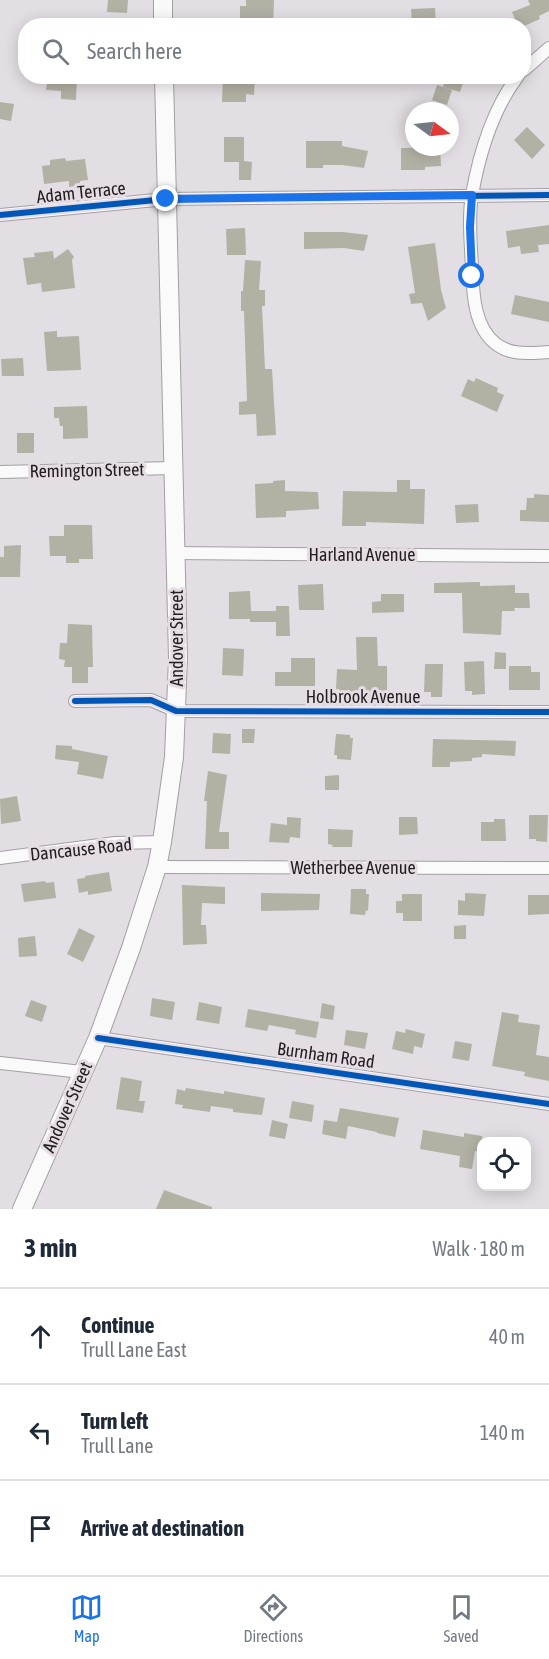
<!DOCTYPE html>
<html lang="en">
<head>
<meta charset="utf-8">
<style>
	body { margin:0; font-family:"Asap Condensed",sans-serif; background:#f6f6f7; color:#1f2937 }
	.controls { position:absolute; right:18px; bottom:18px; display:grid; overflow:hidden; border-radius:12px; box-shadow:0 3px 15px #0003 }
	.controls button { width:54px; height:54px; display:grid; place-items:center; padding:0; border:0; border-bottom:2px solid #e0e1e3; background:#fff; color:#1f2937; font:30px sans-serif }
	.compass { position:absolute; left:405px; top:102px; width:54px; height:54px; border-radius:50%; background:#fff; box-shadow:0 3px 15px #0003; rotate:105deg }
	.stop { position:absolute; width:18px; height:18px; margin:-14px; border:4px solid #1a73e8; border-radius:50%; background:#fff }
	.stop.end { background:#1a73e8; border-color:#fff; box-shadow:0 2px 6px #0008 }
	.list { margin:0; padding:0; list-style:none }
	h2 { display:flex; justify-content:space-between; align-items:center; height:78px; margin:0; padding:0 24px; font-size:26px }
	h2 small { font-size:20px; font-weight:400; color:#747a83 }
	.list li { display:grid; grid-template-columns:39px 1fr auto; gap:18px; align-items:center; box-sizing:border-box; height:96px; padding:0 24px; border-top:2px solid #e0e1e3 }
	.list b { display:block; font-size:22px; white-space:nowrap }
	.list p { margin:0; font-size:20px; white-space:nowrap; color:#747a83 }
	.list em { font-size:20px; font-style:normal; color:#747a83 }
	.icon { flex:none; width:33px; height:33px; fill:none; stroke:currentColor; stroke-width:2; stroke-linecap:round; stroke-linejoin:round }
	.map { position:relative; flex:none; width:549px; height:1209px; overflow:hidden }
	.search { position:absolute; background:#fff; box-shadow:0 3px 15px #0003; left:18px; right:18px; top:18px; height:66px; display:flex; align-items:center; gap:15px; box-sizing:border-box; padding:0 21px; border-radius:24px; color:#747a83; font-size:22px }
	.sheet { height:366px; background:#fff }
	nav { display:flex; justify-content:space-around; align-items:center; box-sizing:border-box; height:84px; border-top:2px solid #e0e1e3; background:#fff; font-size:16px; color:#747a83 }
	nav a { display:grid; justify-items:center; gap:3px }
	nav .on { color:#1a73e8 }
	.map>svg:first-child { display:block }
</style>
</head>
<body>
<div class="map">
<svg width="549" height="1209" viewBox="0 0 549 1209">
	<rect width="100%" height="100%" fill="#e3dee3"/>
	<!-- building -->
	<g fill="#b3b0a4">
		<polygon points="108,0 128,0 127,13 107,12"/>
		<polygon points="246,0 274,0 273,26 240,26 240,6 246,6"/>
		<polygon points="528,0 549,0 549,11 539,16 540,19 524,26 518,26 512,12 530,5"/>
		<polygon points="435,8 436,26 412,26 411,9"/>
		<polygon points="48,76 77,76 76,100 61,99 61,91 46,90"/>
		<polygon points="223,76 255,76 254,95 246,94 246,102 222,102"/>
		<polygon points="446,76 465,76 460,92 443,87"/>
		<polygon points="437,85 452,90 447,105 432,100"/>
		<polygon points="0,102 14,104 11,121 0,119"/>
		<polygon points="527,127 545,145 532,159 514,140"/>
		<polygon points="224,137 244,137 244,161 252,162 251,180 239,180 239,162 224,162"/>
		<polygon points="306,141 342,141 342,146 368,151 364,168 342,165 323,165 323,168 306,168"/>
		<polygon points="440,147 441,166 425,167 425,170 401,170 401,148"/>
		<polygon points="65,158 66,161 85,159 88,180 80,181 80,185 69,187 69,181 44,184 42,166 50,165 50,160"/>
		<polygon points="549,225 549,244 538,245 539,252 521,254 520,246 508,248 506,231"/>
		<polygon points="245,228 246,255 227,255 226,229"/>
		<polygon points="304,232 343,232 368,235 364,251 344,248 304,249"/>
		<polygon points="435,243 441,290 446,308 428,321 422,303 411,304 409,294 415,293 408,247"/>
		<polygon points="68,249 74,257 72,260 75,288 42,292 41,283 27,285 23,258 35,257 34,253 53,251 54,259"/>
		<polygon points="245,260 261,261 259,290 265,290 265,306 262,306 265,369 272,369 276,435 257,436 256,414 239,415 239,402 247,401 244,311 241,311 241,291 243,291"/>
		<polygon points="515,295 549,302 549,322 511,314"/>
		<polygon points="57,331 57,337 79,336 81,370 47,371 44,332"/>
		<polygon points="23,358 24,376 2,376 1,359"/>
		<polygon points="476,378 498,388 497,392 504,395 497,412 461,396 468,379 474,382"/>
		<polygon points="87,406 88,438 63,439 63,426 60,426 59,418 54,418 54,407"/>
		<rect x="17" y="433" width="17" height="20"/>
		<polygon points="285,480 285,491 318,492 319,509 286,511 286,517 256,518 255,484 273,483 273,481"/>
		<polygon points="397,480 410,480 410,489 425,489 424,524 366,522 366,526 342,526 343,491 397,492"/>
		<polygon points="534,494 549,495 549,522 520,521 520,510 526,510 527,498 534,498"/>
		<polygon points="478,504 479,522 456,523 455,505"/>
		<polygon points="64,525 92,525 93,559 79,559 79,563 66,563 66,556 50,556 49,536 64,536"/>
		<polygon points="21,545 20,577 0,577 0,557 4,557 4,546"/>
		<polygon points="480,582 480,586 515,585 515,593 529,593 530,608 514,608 515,611 502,611 501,635 463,633 462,593 434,593 434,583"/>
		<polygon points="323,584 324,610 299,610 298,585"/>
		<polygon points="250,591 251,611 276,611 276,606 289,606 290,636 276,636 276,622 250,622 250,619 229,619 229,592"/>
		<polygon points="381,594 404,594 404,612 372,613 372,602 381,601"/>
		<polygon points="68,624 92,625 93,667 88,667 88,683 72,683 72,667 64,667 65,660 59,659 60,643 67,643"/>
		<polygon points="356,637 377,637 378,666 387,666 387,692 386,692 386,698 366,698 366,694 339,694 339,689 336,689 337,669 357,670"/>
		<polygon points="223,648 244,649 243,676 222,675"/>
		<polygon points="495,652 506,653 506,669 494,669"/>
		<polygon points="291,658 315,658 315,686 275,686 275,672 291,672"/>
		<polygon points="484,661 485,694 472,695 472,691 465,691 464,662"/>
		<polygon points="425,664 443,664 442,697 431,697 431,692 424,692"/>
		<polygon points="509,666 531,666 531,672 540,672 540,690 509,690"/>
		<polygon points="242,729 255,729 254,743 242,743"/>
		<polygon points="213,733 231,734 230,754 212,753"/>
		<polygon points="336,734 350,735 350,738 353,738 351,760 337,759 337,755 334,755"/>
		<polygon points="433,739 516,741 515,756 482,754 482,757 472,758 472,761 450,762 450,767 432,767"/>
		<polygon points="56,745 72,746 72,749 108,756 103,779 77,774 79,762 55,759"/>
		<polygon points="208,771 227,775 219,832 229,832 229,849 205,849 207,801 204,801"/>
		<polygon points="339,775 339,790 325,790 325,776"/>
		<polygon points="17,796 21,821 1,824 0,799"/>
		<polygon points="529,815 548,815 547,842 536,841 536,839 529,839"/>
		<polygon points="287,817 301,818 300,838 290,837 289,843 269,842 271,823 287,825"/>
		<polygon points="399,817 417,817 418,834 399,835"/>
		<polygon points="494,819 505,819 506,841 481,841 481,822 494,822"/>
		<polygon points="328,829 353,830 352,847 332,847 333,845 328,844"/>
		<polygon points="109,872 112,891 88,895 88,891 79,893 77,879 85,878 85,876"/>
		<polygon points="45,881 46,883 54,882 56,898 24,902 21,884"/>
		<polygon points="182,885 225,887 225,904 202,903 201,925 206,925 207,944 183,945"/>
		<polygon points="351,889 366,889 366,894 369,894 368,911 366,910 365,915 350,914"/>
		<polygon points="261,893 320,894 319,910 261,911"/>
		<polygon points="465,893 486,894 484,916 458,915 458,900 465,901"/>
		<polygon points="402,894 422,894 422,921 403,921 403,913 396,913 396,901 402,901"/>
		<polygon points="528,895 549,895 549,914 528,915"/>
		<polygon points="466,925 466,939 454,939 454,926"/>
		<polygon points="79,928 95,936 83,962 67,954"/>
		<polygon points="35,936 37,956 19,957 18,938"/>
		<polygon points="152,998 175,1002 172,1020 150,1016"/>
		<polygon points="31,1000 47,1006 42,1022 25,1016"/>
		<polygon points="199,1002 222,1007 219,1024 196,1020"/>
		<polygon points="322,1003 335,1006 333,1020 320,1018"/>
		<polygon points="248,1009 319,1022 316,1038 295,1034 296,1030 269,1025 267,1031 245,1027"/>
		<polygon points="502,1012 519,1015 518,1022 540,1025 536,1055 549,1057 549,1081 524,1076 525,1072 492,1066"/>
		<polygon points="406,1029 425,1034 422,1048 414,1046 413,1054 392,1049 396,1031 405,1033"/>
		<polygon points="346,1030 368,1033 365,1049 344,1045"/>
		<polygon points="455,1041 472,1044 469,1061 452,1058"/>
		<polygon points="121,1077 142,1081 139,1101 145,1101 143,1113 116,1109"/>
		<polygon points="186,1088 224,1094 224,1091 265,1098 262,1115 233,1112 233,1109 211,1106 210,1112 182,1108 183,1105 175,1104 177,1089 185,1091"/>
		<polygon points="292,1101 314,1105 312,1122 289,1118"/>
		<polygon points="340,1108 399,1118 395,1137 377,1133 377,1132 348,1126 346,1139 322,1134 324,1120 337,1122"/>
		<polygon points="272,1120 288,1124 285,1139 269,1136"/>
		<polygon points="423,1130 464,1137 464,1133 482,1136 482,1152 475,1151 472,1169 459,1167 460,1156 420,1149"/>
		<polygon points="164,1190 212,1207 212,1209 156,1209"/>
	</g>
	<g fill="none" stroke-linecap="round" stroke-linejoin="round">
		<defs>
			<g id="street">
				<polyline points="524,70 549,48"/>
				<path d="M 518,76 C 493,109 479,155 472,195 C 468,219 471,244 472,268 C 473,294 474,327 496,344 C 512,356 530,353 549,352"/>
				<polyline points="0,215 166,199 549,195"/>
				<polyline points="0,472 173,468"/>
				<polyline points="175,553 549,556"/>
				<polyline points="75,701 151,700 176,711 549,712"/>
				<polyline points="0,858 115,843 162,842"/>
				<polyline points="157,867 549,868"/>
				<polyline points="98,1038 549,1104"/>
				<polyline points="0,1063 82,1072"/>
			</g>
			<g id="secondary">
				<polyline points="163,0 163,26"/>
				<polyline points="22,1209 98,1038 131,948 157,867 162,842 174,757 178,658 164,76"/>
			</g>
		</defs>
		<!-- street casing -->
		<use href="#street" stroke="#a29fa2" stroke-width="14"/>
		<!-- secondary casing -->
		<use href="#secondary" stroke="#a29fa2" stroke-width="20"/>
		<!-- street -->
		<use href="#street" stroke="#fbfafb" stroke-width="12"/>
		<!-- secondary -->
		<use href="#secondary" stroke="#fbfafb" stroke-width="18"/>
		<defs>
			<g id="cycleway">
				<polyline points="0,215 166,199 549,195"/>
				<polyline points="75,701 151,700 176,711 549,712"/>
				<polyline points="98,1038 549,1104"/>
			</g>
		</defs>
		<!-- cycleway casing -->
		<use href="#cycleway" stroke="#e5dce4" stroke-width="10"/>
		<!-- cycleway -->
		<use href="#cycleway" stroke="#0057b8" stroke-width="6"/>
	</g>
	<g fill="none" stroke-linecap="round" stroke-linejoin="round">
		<!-- route -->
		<polyline stroke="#1a73e8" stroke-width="8" points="166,199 472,195 470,227 472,276"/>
	</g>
	<g text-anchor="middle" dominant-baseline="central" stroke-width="6" stroke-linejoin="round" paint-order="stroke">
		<!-- street labels -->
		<g font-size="18" fill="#211e21" stroke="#e5dce4">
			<text transform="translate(81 192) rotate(-6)">Adam Terrace</text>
			<text transform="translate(87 470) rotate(-1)">Remington Street</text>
			<text x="362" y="554">Harland Avenue</text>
			<text transform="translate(176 638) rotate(-90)">Andover Street</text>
			<text x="363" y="696">Holbrook Avenue</text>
			<text transform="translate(81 849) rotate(-6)">Dancause Road</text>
			<text x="353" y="867">Wetherbee Avenue</text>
			<text transform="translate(326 1055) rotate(8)">Burnham Road</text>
			<text transform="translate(67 1107) rotate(-66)">Andover Street</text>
		</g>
	</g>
</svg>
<div class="controls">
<button><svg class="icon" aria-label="locate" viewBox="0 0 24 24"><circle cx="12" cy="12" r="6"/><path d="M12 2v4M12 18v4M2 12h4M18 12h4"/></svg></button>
</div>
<svg class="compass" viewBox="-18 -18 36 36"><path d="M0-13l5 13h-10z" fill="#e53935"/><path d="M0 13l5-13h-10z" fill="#747a83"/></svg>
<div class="stop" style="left:472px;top:276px"></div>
<div class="stop end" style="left:166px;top:199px"></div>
<div class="search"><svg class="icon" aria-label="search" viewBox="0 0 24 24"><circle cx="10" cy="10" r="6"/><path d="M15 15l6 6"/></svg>Search here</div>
</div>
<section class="sheet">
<h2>3 min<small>Walk · 180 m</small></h2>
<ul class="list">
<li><svg class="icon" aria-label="ahead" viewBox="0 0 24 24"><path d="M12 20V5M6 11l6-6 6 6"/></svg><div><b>Continue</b><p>Trull Lane East</p></div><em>40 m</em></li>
<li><svg class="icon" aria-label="left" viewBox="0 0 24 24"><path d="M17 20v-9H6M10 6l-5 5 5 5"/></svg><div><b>Turn left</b><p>Trull Lane</p></div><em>140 m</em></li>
<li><svg class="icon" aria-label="arrive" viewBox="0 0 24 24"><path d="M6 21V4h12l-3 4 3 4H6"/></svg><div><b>Arrive at destination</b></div></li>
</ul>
</section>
<nav>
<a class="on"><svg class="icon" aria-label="map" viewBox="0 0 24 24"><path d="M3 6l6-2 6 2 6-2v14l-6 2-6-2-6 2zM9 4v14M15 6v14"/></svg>Map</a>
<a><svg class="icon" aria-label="directions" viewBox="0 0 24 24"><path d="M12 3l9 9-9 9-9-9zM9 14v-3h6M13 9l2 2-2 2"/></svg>Directions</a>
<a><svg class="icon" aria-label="saved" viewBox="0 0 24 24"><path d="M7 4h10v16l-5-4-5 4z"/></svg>Saved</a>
</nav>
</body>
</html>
